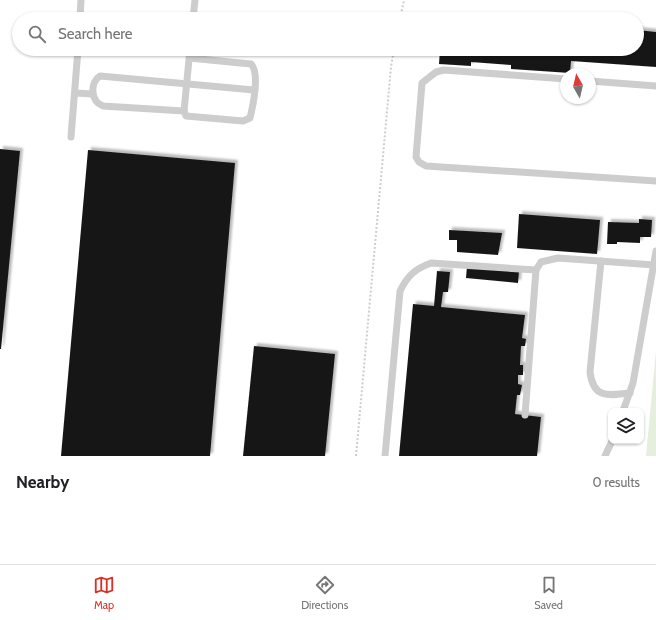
<!DOCTYPE html>
<html lang="en">
<head>
<meta charset="utf-8">
<style>
	body { margin:0; font-family:Cabin,sans-serif; background:#f6f6f6; color:#202124 }
	.controls { position:absolute; right:12px; bottom:12px; display:grid; overflow:hidden; border-radius:8px; box-shadow:0 1px 3px #0004 }
	.controls button { width:36px; height:36px; display:grid; place-items:center; padding:0; border:0; border-bottom:1px solid #e0e0e0; background:#fff; color:#202124; font:20px sans-serif }
	.compass { position:absolute; left:560px; top:68px; width:36px; height:36px; border-radius:50%; background:#fff; box-shadow:0 1px 3px #0004; rotate:352deg }
	.list { margin:0; padding:0; list-style:none }
	h2 { display:flex; justify-content:space-between; align-items:center; height:52px; margin:0; padding:0 16px; font-size:17px }
	h2 small { font-size:13px; font-weight:400; color:#757577 }
	.icon { flex:none; width:22px; height:22px; fill:none; stroke:currentColor; stroke-width:2; stroke-linecap:round; stroke-linejoin:round }
	.map { position:relative; flex:none; width:656px; height:456px; overflow:hidden }
	.search { position:absolute; background:#fff; box-shadow:0 1px 3px #0004; left:12px; right:12px; top:12px; height:44px; display:flex; align-items:center; gap:10px; box-sizing:border-box; padding:0 14px; border-radius:22px; color:#757577; font-size:15px }
	.sheet { height:108px; background:#fff }
	nav { display:flex; justify-content:space-around; align-items:center; box-sizing:border-box; height:56px; border-top:1px solid #e0e0e0; background:#fff; font-size:11px; color:#757577 }
	nav a { display:grid; justify-items:center; gap:2px }
	nav .on { color:#d93025 }
	.map>svg:first-child { display:block }
</style>
</head>
<body>
<div class="map">
<svg width="656" height="456" viewBox="0 0 656 456">
	<defs>
		<filter id="shadow"><feDropShadow dx="3" dy="-3" stdDeviation="1" flood-color="#0004"/></filter>
	</defs>
	<rect width="100%" height="100%" fill="#fff"/>
	<!-- green -->
	<polygon fill="#e6eede" points="656,351 656,456 646,456"/>
	<!-- building -->
	<g fill="#171717" filter="url(#shadow)">
		<polygon points="443,17 459,18 459,19 443,19"/>
		<polygon points="522,17 536,18 536,19 522,19"/>
		<polygon points="637,30 656,32 656,67 571,61 570,73 511,69 511,65 471,62 471,66 439,64 440,49 637,49"/>
		<polygon points="0,149 20,151 1,349 0,349"/>
		<polygon points="88,150 235,163 210,456 61,456"/>
		<polygon points="519,214 600,220 597,254 517,248"/>
		<polygon points="639,219 652,220 651,237 640,237 640,243 617,242 617,244 607,244 608,222 639,223"/>
		<polygon points="449,230 502,233 498,255 457,252 457,240 449,240"/>
		<polygon points="467,266 519,271 518,283 466,278"/>
		<polygon points="437,271 450,272 448,292 443,292 441,307 525,315 522,338 526,339 525,346 521,346 520,365 523,365 523,375 518,375 518,384 522,385 520,395 517,395 515,414 541,417 537,456 399,456 413,304 434,306"/>
		<polygon points="254,346 335,354 325,456 243,456"/>
	</g>
	<g fill="none" stroke-linecap="round" stroke-linejoin="round">
		<!-- path -->
		<g stroke="#cdcdcd" stroke-width="2" stroke-dasharray="2 2" stroke-linecap="butt">
			<polyline points="400,19 404,0"/>
			<polyline points="356,456 391,67 394,49"/>
		</g>
		<!-- service -->
		<g stroke="#cdcdcd" stroke-width="7">
			<polyline points="80,19 81,0"/>
			<polyline points="193,19 195,0"/>
			<path d="M 189,58 L 251,64 C 260,73 253,106 250,118 L 243,121 L 186,116 L 184,111 L 190,49"/>
			<polyline points="566,79 444,70 436,72 422,83 416,157 419,162 426,166 656,181"/>
			<polyline points="590,81 656,86"/>
			<polyline points="75,93 93,94"/>
			<path d="M 184,111 L 103,106 C 90,101 90,82 100,76 L 254,90"/>
			<polyline points="71,137 78,49"/>
			<path d="M 601,261 L 590,372 C 593,398 607,396 630,393"/>
			<polyline points="623,411 633,383 656,251"/>
			<polyline points="525,415 536,270 541,262 558,258 654,265"/>
			<path d="M 385,456 L 400,291 C 408,275 415,269 431,263 L 536,270"/>
			<polyline points="605,456 612,441"/>
		</g>
	</g>
</svg>
<div class="controls">
<button><svg class="icon" aria-label="layers" viewBox="0 0 24 24"><path d="M12 4l9 5-9 5-9-5zM3 14l9 5 9-5"/></svg></button>
</div>
<svg class="compass" viewBox="-18 -18 36 36"><path d="M0-13l5 13h-10z" fill="#e53935"/><path d="M0 13l5-13h-10z" fill="#757577"/></svg>
<div class="search"><svg class="icon" aria-label="search" viewBox="0 0 24 24"><circle cx="10" cy="10" r="6"/><path d="M15 15l6 6"/></svg>Search here</div>
</div>
<section class="sheet">
<h2>Nearby<small>0 results</small></h2>
<ul class="list">
</ul>
</section>
<nav>
<a class="on"><svg class="icon" aria-label="map" viewBox="0 0 24 24"><path d="M3 6l6-2 6 2 6-2v14l-6 2-6-2-6 2zM9 4v14M15 6v14"/></svg>Map</a>
<a><svg class="icon" aria-label="directions" viewBox="0 0 24 24"><path d="M12 3l9 9-9 9-9-9zM9 14v-3h6M13 9l2 2-2 2"/></svg>Directions</a>
<a><svg class="icon" aria-label="saved" viewBox="0 0 24 24"><path d="M7 4h10v16l-5-4-5 4z"/></svg>Saved</a>
</nav>
</body>
</html>
